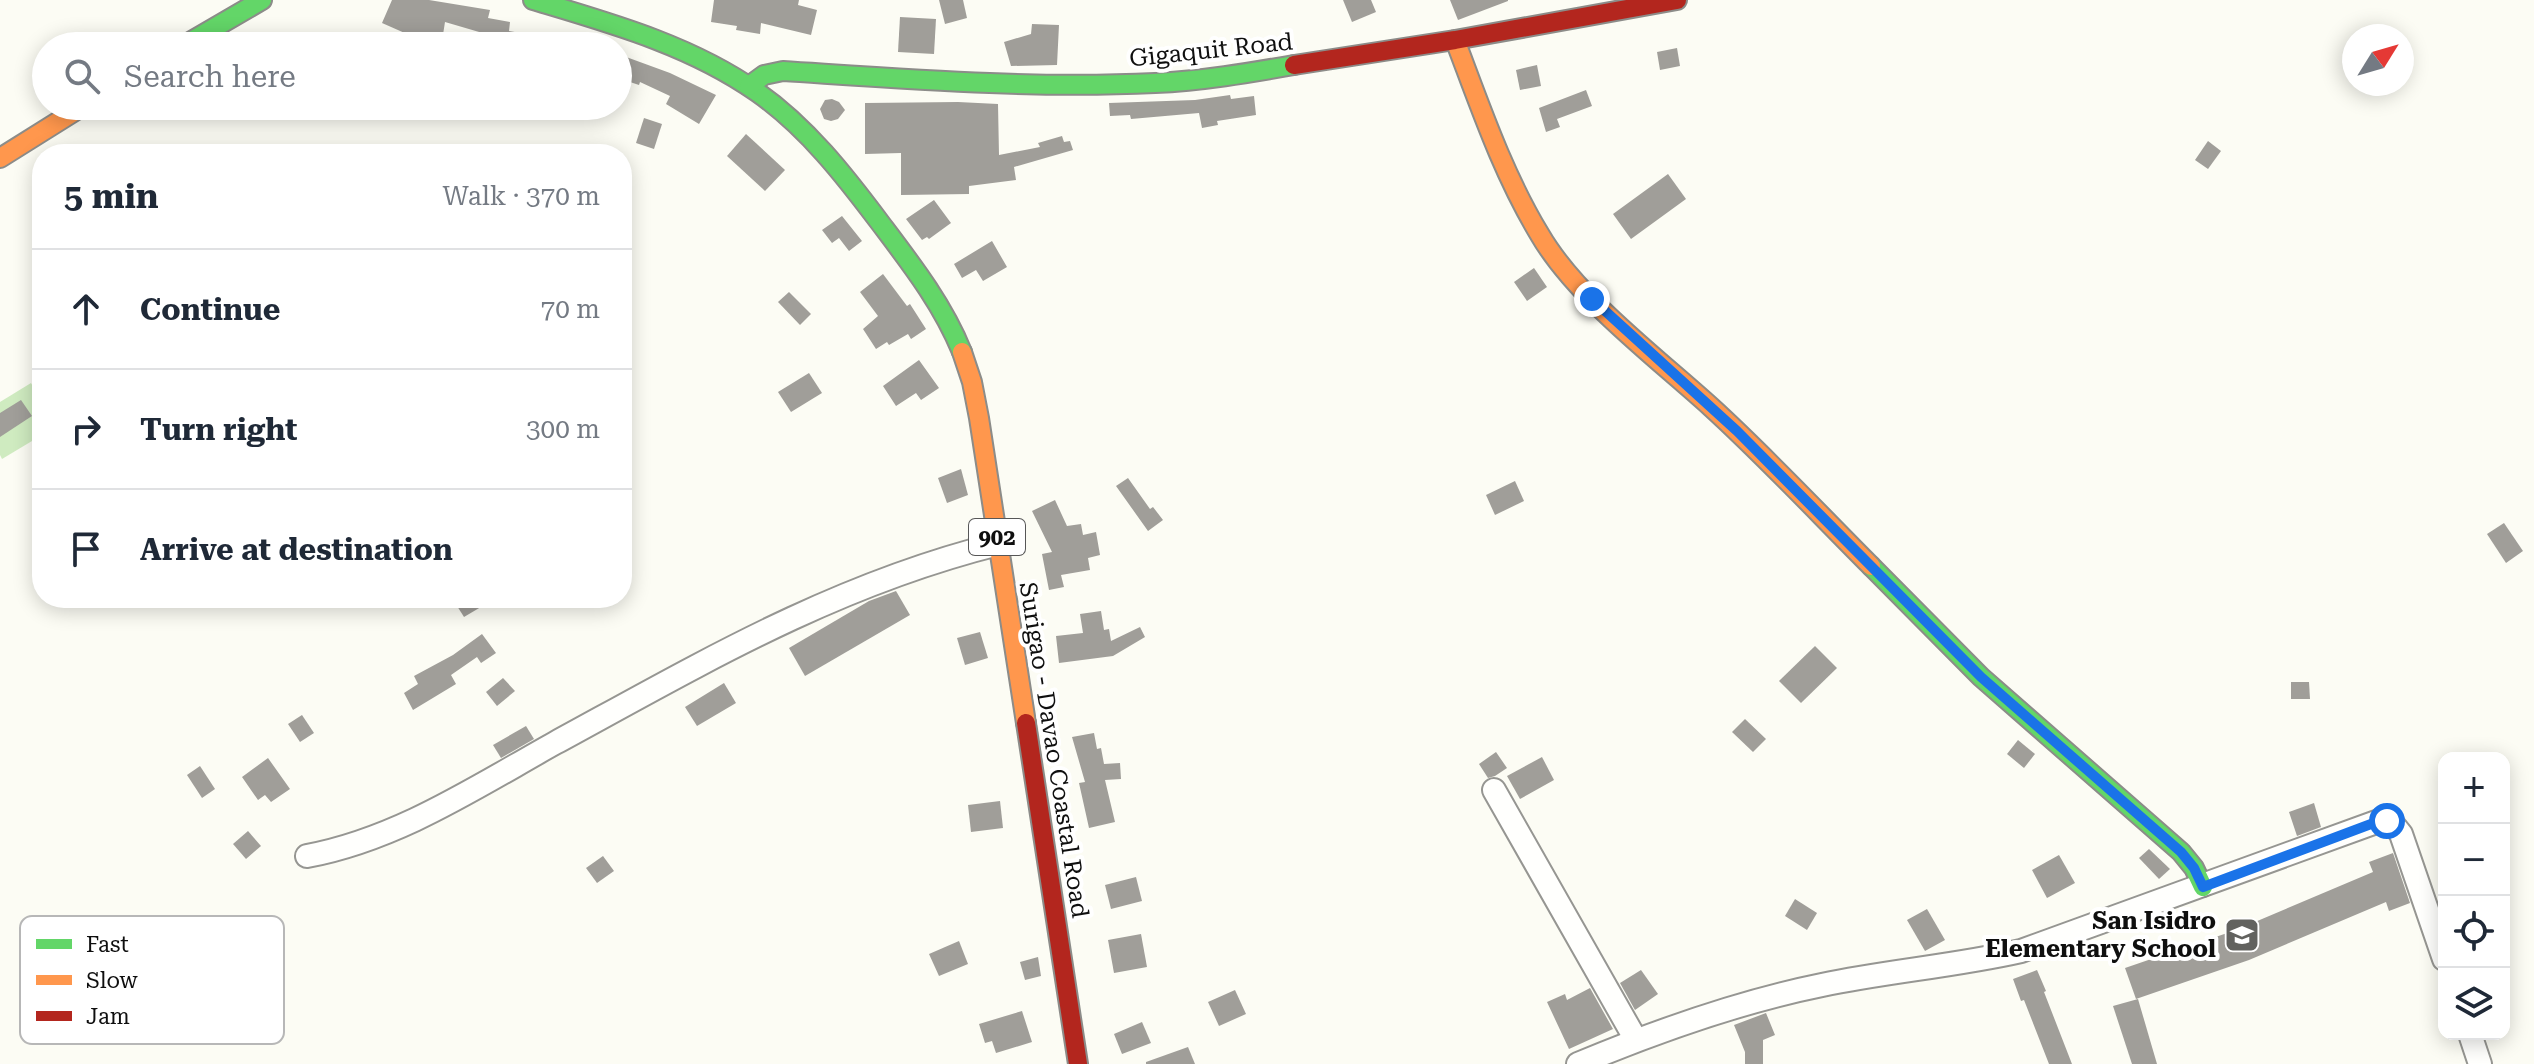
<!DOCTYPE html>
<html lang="en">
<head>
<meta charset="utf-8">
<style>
	body { margin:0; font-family:"Roboto Serif",serif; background:#f2f2f3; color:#1f2937 }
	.controls { position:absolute; right:24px; bottom:24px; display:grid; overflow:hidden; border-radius:16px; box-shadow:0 4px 20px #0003 }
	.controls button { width:72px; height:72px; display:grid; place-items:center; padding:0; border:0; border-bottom:2px solid #e0e1e3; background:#fff; color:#1f2937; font:40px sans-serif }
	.compass { position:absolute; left:2342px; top:24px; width:72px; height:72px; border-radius:50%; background:#fff; box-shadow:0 4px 20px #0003; rotate:53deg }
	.stop { position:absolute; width:24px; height:24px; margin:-18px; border:6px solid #1a73e8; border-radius:50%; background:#fff }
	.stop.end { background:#1a73e8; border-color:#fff; box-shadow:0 2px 8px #0008 }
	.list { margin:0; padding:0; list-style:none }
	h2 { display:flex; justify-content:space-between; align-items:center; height:104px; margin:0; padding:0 32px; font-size:34px }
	h2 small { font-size:26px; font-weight:400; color:#747a83 }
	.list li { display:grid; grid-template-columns:52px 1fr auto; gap:24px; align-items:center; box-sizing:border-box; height:120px; padding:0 32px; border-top:2px solid #e0e1e3 }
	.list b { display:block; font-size:30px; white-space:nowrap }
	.list em { font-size:26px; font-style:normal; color:#747a83 }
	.icon { flex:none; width:44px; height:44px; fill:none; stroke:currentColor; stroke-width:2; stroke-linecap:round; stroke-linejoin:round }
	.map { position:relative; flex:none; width:2534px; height:1064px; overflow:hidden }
	.search { position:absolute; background:#fff; box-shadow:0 4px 20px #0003; left:32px; top:32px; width:600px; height:88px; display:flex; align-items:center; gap:20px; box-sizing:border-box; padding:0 28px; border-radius:44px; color:#747a83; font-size:30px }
	.panel { position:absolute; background:#fff; box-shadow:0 4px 20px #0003; left:32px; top:144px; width:600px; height:464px; border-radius:32px }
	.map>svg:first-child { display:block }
</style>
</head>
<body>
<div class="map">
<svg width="2534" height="1064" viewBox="0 0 2534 1064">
	<rect width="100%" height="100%" fill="#fcfcf4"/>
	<!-- forest -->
	<polygon fill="#cfebc0" points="31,383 42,403 42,435 2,459 0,455 0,402"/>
	<!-- building -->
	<g fill="#a09e99">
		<polygon points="392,0 429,0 490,10 488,18 510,22 509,31 549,38 548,46 484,46 486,34 445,22 442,41 440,40 439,46 404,46 407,34 382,23"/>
		<polygon points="714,0 799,0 798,5 817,10 811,35 761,23 760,34 736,30 737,26 711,22"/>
		<polygon points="939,0 963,0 967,18 945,24"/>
		<polygon points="1343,0 1371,0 1376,12 1352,22"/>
		<polygon points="1450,0 1508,0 1508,1 1458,20"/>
		<polygon points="900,17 936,19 934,54 898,52"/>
		<polygon points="1032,24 1059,25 1057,65 1011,66 1004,42 1031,34"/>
		<polygon points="1677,48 1680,66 1660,70 1657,52"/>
		<polygon points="618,54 670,73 716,95 699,124 666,104 670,96 640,82 639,85 618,78"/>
		<polygon points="1537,65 1541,86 1520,90 1516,70"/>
		<polygon points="1586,90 1592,106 1557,119 1560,127 1546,132 1539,108"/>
		<polygon points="1230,95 1231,99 1254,96 1256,115 1217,121 1218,125 1202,128 1199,113 1131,119 1130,115 1110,116 1109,103 1195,100"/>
		<polygon points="832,99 839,102 845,110 838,119 831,121 824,119 820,109 825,100"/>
		<polygon points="958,102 998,104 999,155 1040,147 1038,143 1062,136 1064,142 1070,141 1073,150 1014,167 1016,180 969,186 969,194 901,195 901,153 865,154 865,103"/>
		<polygon points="644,118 662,124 654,149 636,143"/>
		<polygon points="746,134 785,170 765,191 727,156"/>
		<polygon points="2208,141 2221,151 2208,169 2195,160"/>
		<polygon points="1668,174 1686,199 1631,239 1613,214"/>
		<polygon points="934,200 951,223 929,239 927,237 922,240 906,219"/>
		<polygon points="842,216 862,241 849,251 839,238 832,243 822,230"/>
		<polygon points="992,241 1007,267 983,281 976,270 962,278 954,264"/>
		<polygon points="1534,268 1547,287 1527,301 1514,282"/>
		<polygon points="883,274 907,306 910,304 926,329 911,339 908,334 889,345 887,342 876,349 863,329 878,316 860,292"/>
		<polygon points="789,292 811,314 800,325 778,302"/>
		<polygon points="919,360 939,388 921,400 916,393 896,406 883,386"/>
		<polygon points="809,373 822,393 791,412 778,392"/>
		<polygon points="21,400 32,416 0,437 0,413"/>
		<polygon points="961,469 968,495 947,503 938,478"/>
		<polygon points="1128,478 1150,509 1153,507 1163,520 1148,531 1116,486"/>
		<polygon points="1515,481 1524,501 1495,515 1486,495"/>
		<polygon points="1055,500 1067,526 1081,524 1083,535 1096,532 1100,555 1088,558 1090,570 1061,575 1064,587 1049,590 1042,554 1052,552 1032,511"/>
		<polygon points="2504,523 2523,551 2506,563 2487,534"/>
		<polygon points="896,591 910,615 805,676 789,648 869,601"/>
		<polygon points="452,598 496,598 464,617"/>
		<polygon points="1101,611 1104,630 1109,629 1111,641 1140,627 1145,637 1113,656 1059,663 1056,636 1083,633 1080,614"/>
		<polygon points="980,632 988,658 965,665 957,638"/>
		<polygon points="482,634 496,653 481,663 477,657 451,675 456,684 413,710 404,693 418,684 414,676 453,655"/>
		<polygon points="1815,646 1837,668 1801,703 1779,681"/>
		<polygon points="503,678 515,691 497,706 486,692"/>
		<polygon points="2291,682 2309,682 2310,699 2291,699"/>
		<polygon points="724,683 736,703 697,726 685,707"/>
		<polygon points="302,715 314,733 300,742 288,724"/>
		<polygon points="1745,719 1766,739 1753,752 1732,732"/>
		<polygon points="526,726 534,739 501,758 493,745"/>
		<polygon points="1094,733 1097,749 1101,748 1104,764 1120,763 1121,779 1105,780 1115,822 1089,828 1079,783 1085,782 1072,737"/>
		<polygon points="2018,740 2035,754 2024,768 2007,754"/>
		<polygon points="1496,752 1507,768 1495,776 1488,778 1479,764"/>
		<polygon points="1542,757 1554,780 1520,799 1507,776"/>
		<polygon points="268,758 290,789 271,802 265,795 258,800 242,777"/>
		<polygon points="200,766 215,789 202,798 187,775"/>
		<polygon points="1000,801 1003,828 971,832 968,805"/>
		<polygon points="2314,803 2321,827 2297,836 2289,812"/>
		<polygon points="248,831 261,846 246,859 233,844"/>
		<polygon points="2149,849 2170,869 2159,879 2139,858"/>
		<polygon points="2393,853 2410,903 2389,911 2386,902 2249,960 2136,999 2125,968 2236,930 2373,872 2369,862"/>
		<polygon points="2059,855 2075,883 2047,898 2032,870"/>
		<polygon points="603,856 614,871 597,883 586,868"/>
		<polygon points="1136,877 1142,901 1111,909 1105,885"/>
		<polygon points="1795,899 1817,913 1807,930 1785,916"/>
		<polygon points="1927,909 1945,940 1925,951 1907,920"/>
		<polygon points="1141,934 1147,967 1114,973 1108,940"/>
		<polygon points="959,941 968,964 939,976 929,954"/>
		<polygon points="1038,957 1041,976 1025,980 1020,962"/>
		<polygon points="1641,970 1658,994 1635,1010 1620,983"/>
		<polygon points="2037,970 2046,991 2044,992 2072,1064 2049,1064 2024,1000 2021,1001 2013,979"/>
		<polygon points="1590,988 1613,1029 1569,1049 1547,1002 1565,994 1567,1000"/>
		<polygon points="1235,990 1246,1014 1219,1026 1208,1002"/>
		<polygon points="2138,999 2157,1064 2132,1064 2113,1006"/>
		<polygon points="1022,1011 1032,1042 996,1053 992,1041 985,1043 979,1024"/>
		<polygon points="1766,1013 1775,1035 1763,1040 1763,1064 1745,1064 1745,1052 1734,1025"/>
		<polygon points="1142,1022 1151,1043 1122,1054 1114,1034"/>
		<polygon points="1188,1047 1195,1064 1146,1064 1146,1062"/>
	</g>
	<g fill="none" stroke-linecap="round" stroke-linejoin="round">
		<defs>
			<g id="street">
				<polyline points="1494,790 1636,1040"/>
				<path d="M 307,856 C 398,839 476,787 555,743 C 702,663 834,585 998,544"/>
				<polyline points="2470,1034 2480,1064"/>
				<path d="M 1578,1064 C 1657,1031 1738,1002 1822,985 C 1888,971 1955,966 2021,951 L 2379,821 L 2393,824 L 2401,834 L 2444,959"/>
			</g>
			<g id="fast">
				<path d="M 533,0 C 610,23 690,45 757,92 C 807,127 845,176 881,224 C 912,265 943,305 962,352"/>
				<polyline points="183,46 262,0"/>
				<path d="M 749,86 L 764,75 L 783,71 C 907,79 1031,89 1155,83 C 1202,81 1248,73 1294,65"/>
				<polyline points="1871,566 1981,677 2181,852 2194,868 2203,887"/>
			</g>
			<g id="slow">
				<path d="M 1455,40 C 1480,106 1503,174 1540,235 C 1576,297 1657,358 1711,407 C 1767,458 1818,513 1871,566"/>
				<polyline points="0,158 83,106"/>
				<polyline points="962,352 972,382 979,418 1026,723"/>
			</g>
			<g id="jam">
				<polyline points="1294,65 1455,40 1677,0"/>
				<polyline points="1026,723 1078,1064"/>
			</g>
		</defs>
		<!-- street casing -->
		<use href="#street" stroke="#969692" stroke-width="26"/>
		<!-- fast casing -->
		<use href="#fast" stroke="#8c8c89" stroke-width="22"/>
		<!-- slow casing -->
		<use href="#slow" stroke="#8c8c89" stroke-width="22"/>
		<!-- jam casing -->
		<use href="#jam" stroke="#8c8c89" stroke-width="22"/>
		<!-- street -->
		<use href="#street" stroke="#fffffd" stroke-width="22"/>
		<!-- fast -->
		<use href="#fast" stroke="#63d668" stroke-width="18"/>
		<!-- slow -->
		<use href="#slow" stroke="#ff974d" stroke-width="18"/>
		<!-- jam -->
		<use href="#jam" stroke="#b3261e" stroke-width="18"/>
	</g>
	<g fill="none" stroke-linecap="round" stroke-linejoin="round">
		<!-- route -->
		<polyline stroke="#1a73e8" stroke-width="10" points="1592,299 1737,431 1981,677 2181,852 2194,868 2203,887 2379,821 2387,821"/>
	</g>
	<!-- icons -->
	<defs>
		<symbol id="school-square" viewBox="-11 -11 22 22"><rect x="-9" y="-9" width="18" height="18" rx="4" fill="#62625f" stroke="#fff"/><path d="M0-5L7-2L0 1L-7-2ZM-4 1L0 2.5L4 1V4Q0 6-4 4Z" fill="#fff"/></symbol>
	</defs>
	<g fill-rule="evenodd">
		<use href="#school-square" x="2222" y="915" width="40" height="40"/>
	</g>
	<g text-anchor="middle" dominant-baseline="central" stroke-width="8" stroke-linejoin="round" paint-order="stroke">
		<!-- shield labels -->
		<rect fill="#fff" stroke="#575757" stroke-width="2" x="969" y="519" width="56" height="36" rx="6"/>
		<g font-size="22" font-weight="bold" fill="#0f0f0f">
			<text x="997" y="537">902</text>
		</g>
		<!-- street labels -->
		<g font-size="24" fill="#0f0f0f" stroke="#fff">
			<text transform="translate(1211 50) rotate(-6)">Gigaquit Road</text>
			<text transform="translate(1054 750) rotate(81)">Surigao - Davao Coastal Road</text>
		</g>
		<!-- poi labels -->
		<g font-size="24" font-weight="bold" fill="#0f0f0f" stroke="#fff" text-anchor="end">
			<text x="2216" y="921">San Isidro<tspan x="2216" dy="28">Elementary School</tspan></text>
		</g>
	</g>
	<!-- legend -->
	<rect x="20" y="916" width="264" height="128" rx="12" fill="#fff" stroke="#b7b7b7" stroke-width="2"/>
	<rect x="36" y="939" width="36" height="10" fill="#63d668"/>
	<rect x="36" y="975" width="36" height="10" fill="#ff974d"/>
	<rect x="36" y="1011" width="36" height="10" fill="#b3261e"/>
	<g font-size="22" fill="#0f0f0f">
		<text x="86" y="952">Fast</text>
		<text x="86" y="988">Slow</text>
		<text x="86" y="1024">Jam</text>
	</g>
</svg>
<div class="controls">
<button>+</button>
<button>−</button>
<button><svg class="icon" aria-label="locate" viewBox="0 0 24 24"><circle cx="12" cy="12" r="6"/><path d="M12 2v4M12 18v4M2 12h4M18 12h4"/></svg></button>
<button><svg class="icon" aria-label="layers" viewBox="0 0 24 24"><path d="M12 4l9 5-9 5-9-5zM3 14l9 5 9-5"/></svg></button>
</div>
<svg class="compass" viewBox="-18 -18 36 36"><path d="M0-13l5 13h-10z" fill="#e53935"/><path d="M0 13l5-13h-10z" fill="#747a83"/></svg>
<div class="stop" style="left:2387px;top:821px"></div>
<div class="stop end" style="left:1592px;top:299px"></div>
<div class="search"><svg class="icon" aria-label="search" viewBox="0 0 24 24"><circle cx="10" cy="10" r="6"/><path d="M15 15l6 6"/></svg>Search here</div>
<section class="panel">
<h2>5 min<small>Walk · 370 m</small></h2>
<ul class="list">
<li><svg class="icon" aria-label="ahead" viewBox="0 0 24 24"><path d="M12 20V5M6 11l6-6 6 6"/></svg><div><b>Continue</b></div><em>70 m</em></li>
<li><svg class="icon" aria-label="right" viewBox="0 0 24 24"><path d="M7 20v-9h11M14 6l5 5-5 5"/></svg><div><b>Turn right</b></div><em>300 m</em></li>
<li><svg class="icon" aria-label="arrive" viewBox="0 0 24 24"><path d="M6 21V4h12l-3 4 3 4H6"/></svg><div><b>Arrive at destination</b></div></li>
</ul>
</section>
</div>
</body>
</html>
